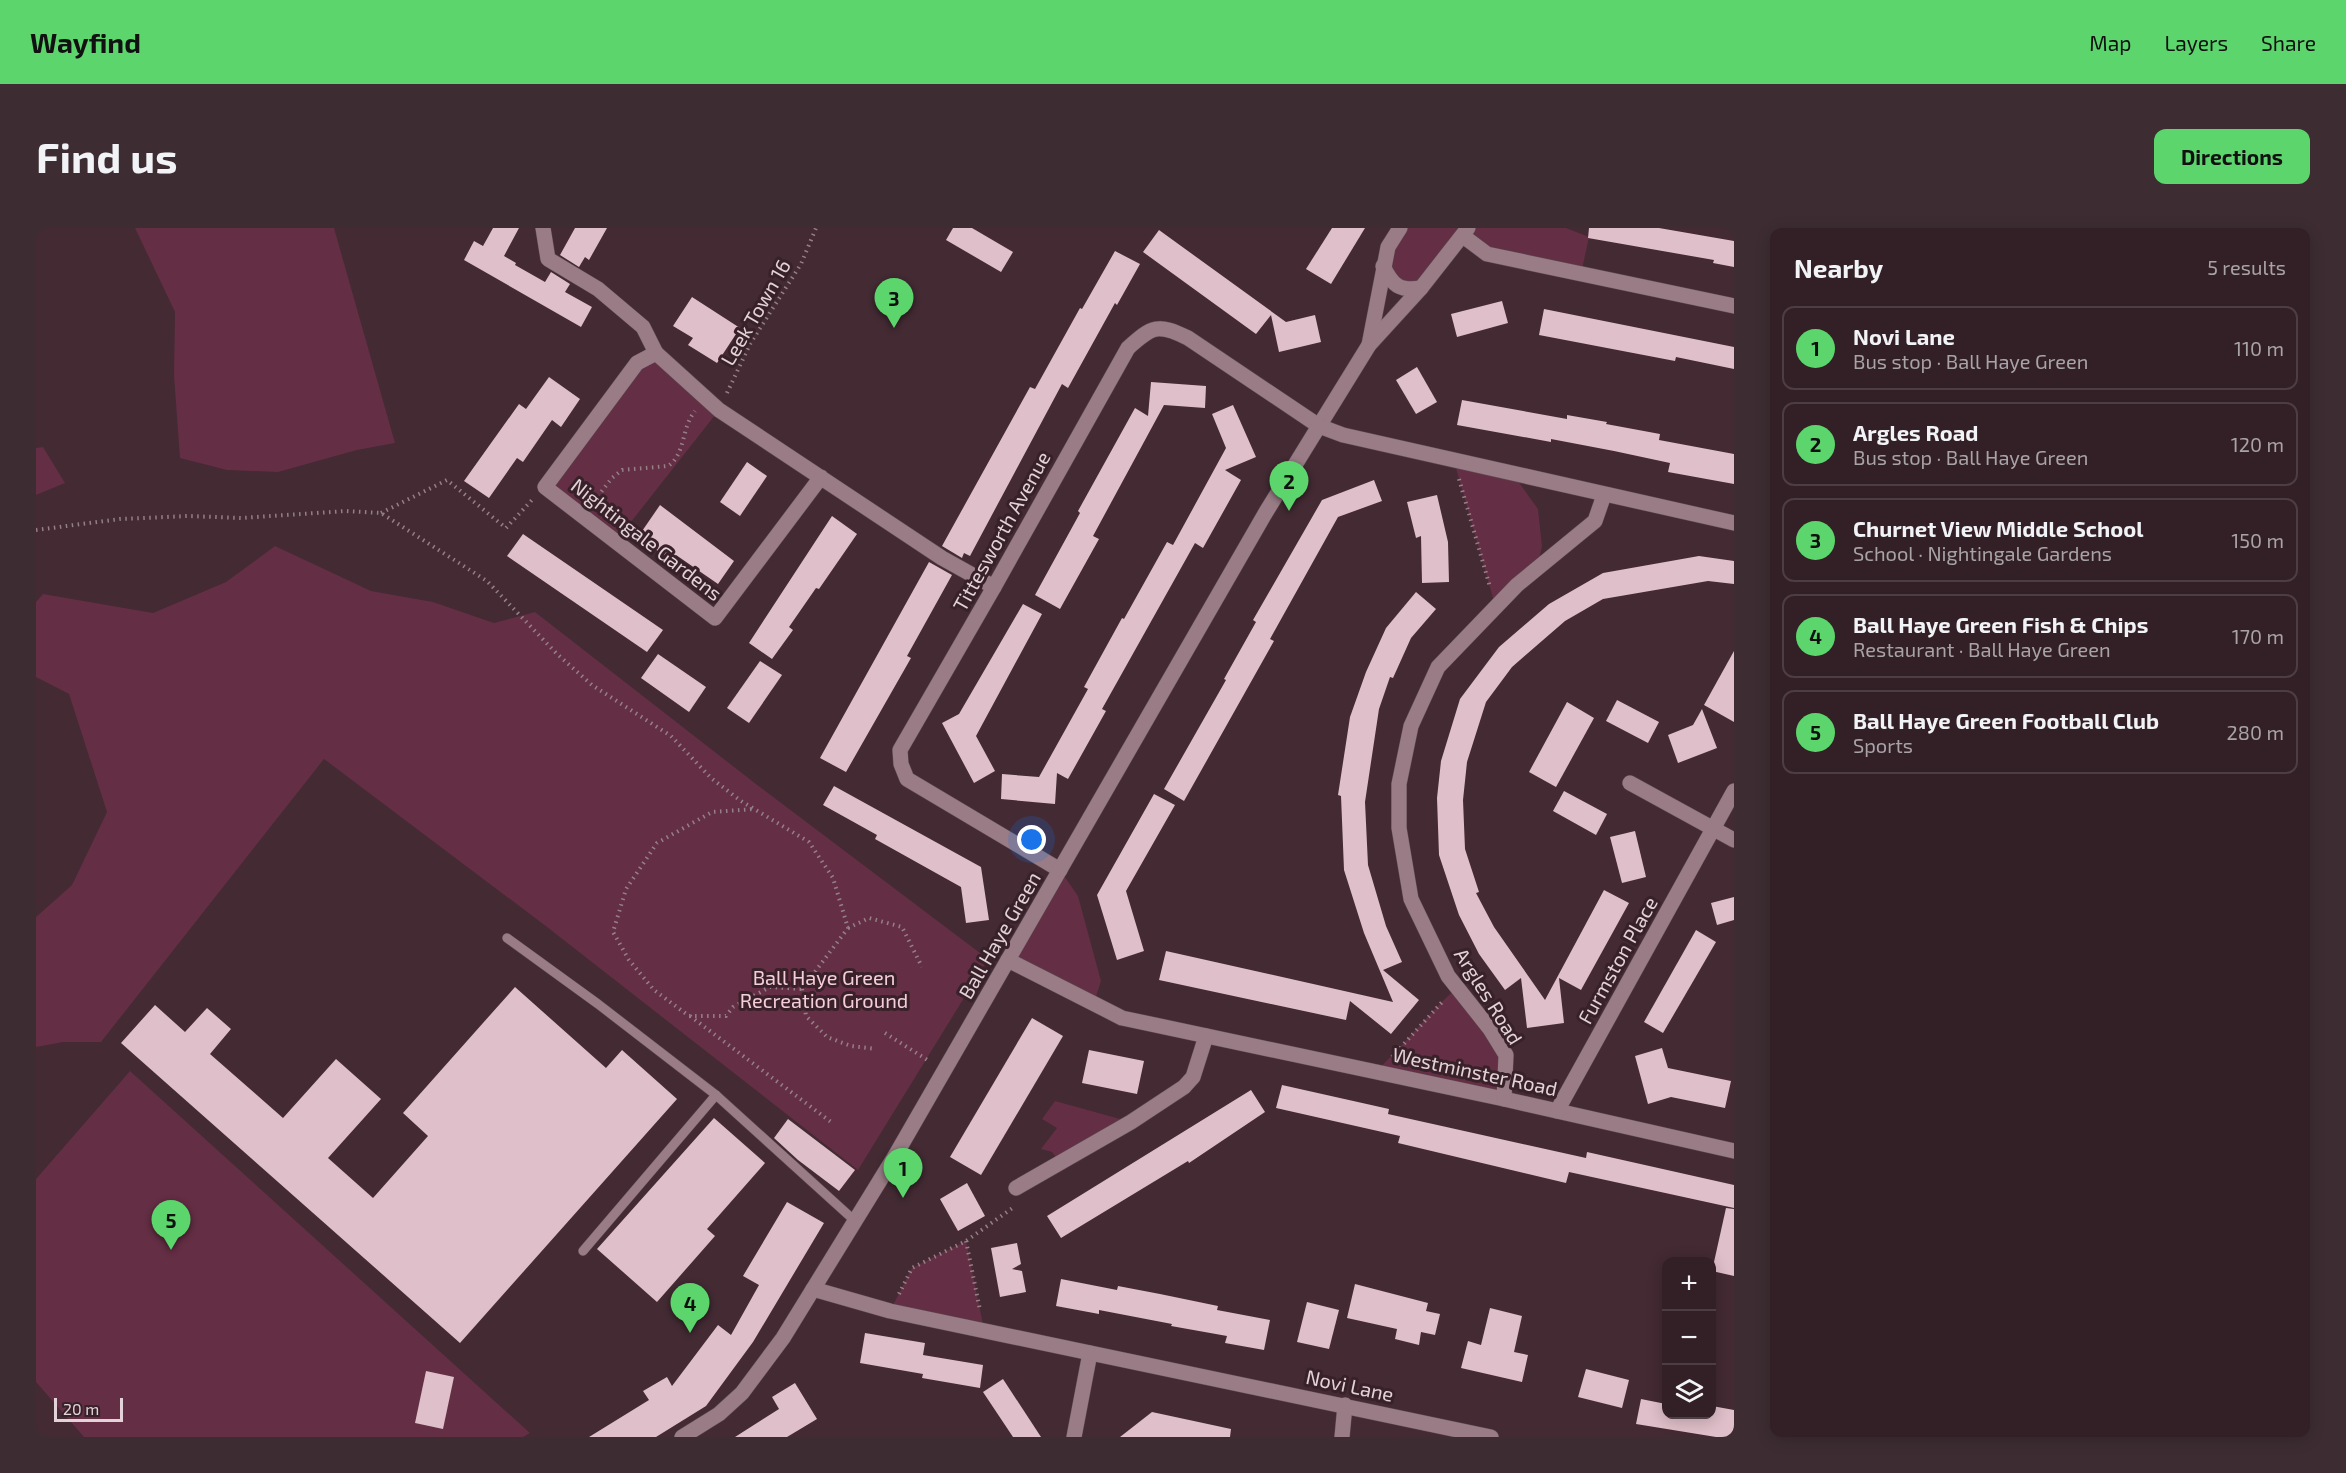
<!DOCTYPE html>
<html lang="en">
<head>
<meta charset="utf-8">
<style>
	body { margin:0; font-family:"Exo 2",sans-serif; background:#3d2d32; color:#f1f3f6 }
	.controls { position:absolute; right:18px; bottom:18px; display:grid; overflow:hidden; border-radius:12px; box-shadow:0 3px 15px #0003 }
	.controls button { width:54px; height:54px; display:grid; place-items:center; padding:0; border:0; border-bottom:2px solid #4d3e43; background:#322026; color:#f1f3f6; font:30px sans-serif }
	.scale { position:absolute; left:18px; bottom:15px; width:69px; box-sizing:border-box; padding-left:6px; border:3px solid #e3d3d8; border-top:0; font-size:16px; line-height:21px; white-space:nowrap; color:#e3d3d8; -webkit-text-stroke:4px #382129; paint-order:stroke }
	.you { position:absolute; left:996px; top:612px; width:21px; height:21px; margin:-15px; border:4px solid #fff; border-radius:50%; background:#1a73e8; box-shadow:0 0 0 9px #1a73e833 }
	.badge { display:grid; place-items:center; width:39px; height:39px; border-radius:50%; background:#5cd56d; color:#111; font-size:20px; font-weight:700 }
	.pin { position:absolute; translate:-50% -50px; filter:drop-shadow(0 2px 3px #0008) }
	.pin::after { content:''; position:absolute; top:32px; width:21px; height:18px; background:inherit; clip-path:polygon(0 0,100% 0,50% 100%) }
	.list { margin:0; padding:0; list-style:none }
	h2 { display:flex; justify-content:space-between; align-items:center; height:78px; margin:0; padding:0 24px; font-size:26px }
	h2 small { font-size:20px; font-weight:400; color:#a8a3a7 }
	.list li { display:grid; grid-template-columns:39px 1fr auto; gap:18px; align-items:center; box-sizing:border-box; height:84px; margin:0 12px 12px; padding:0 12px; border:2px solid #4d3e43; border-radius:12px }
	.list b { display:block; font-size:22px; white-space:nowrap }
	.list p { margin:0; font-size:20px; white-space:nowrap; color:#a8a3a7 }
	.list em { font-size:20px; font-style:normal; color:#a8a3a7 }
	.icon { flex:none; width:33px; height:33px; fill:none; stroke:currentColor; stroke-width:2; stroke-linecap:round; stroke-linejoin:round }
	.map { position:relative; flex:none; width:1698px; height:1209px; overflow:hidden; border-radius:12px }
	header { display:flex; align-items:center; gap:36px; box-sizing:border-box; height:84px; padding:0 30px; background:#5cd56d; color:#111 }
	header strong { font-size:28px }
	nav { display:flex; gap:33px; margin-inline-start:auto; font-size:21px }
	.intro { display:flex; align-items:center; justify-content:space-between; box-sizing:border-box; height:144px; padding:0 36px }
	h1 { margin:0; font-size:42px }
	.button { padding:15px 27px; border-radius:12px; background:#5cd56d; color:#111; font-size:21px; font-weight:700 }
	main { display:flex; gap:36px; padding:0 36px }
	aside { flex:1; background:#322026; border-radius:12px; box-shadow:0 3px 15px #0003 }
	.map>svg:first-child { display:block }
</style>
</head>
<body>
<header>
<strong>Wayfind</strong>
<nav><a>Map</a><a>Layers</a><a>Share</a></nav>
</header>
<div class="intro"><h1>Find us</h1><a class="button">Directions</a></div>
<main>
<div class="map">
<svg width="1698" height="1209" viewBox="0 0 1698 1209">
	<rect width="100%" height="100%" fill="#432a33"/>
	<!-- green -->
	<g fill="#642e44">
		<polygon points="99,0 298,0 359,215 321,222 242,244 191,242 144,230 138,148 139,84"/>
		<polygon points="1364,0 1530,0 1553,9 1545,46 1451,26 1427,9 1385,60 1355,54 1352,19"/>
		<polygon points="620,125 683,182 580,313 509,259 601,135"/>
		<polygon points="7,219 29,255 0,267 0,220"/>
		<polygon points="1418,233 1477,246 1502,281 1506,318 1501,341 1459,377"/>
		<polygon points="239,318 335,363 397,374 458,395 499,384 720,556 952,731 822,942 511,699 288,531 65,814 27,814 0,819 0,689 36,657 71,584 33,466 0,449 0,374 7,366 117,385 190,354"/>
		<polygon points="1024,642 1042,668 1065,753 1058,775 972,732"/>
		<path d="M 1421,760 L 1470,827 L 1468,871 L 1340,843 C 1369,817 1392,785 1421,760 Z"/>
		<polygon points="94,843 494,1205 487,1209 48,1209 0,1154 0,951"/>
		<polygon points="1019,873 1095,894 1024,935 1016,924 1005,921 1021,900 1006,891"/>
		<polygon points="930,1013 948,1101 854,1083 876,1040"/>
	</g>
	<!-- building -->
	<g fill="#dfbfc9">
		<polygon points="457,0 483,0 468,28 480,35 479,37 509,54 515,44 534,56 529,64 556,79 545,99 428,32 438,13 447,18"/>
		<polygon points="539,0 571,0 553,32 549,29 543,39 524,27"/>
		<polygon points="917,0 936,0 977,24 965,44 910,12"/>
		<polygon points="1296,0 1329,0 1295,56 1270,41"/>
		<polygon points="1553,0 1623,0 1698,13 1698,39 1677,35 1678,32 1552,10"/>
		<polygon points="1123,2 1250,94 1279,87 1285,114 1243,124 1235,87 1220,106 1107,24"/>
		<polygon points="1079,23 1104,36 1081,77 1079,75 1032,160 1026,156 934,328 928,325 926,330 906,318 994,159 999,161 1044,80 1046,81"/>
		<polygon points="656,69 704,100 681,135 652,117 657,110 637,98"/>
		<polygon points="1466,73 1472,95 1421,109 1415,86"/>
		<polygon points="1508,81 1698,119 1698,141 1640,129 1639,133 1503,107"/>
		<polygon points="1381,139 1401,174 1380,186 1360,152"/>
		<polygon points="513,149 544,171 525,199 516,192 487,234 481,230 453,270 428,253 483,176 490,181"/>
		<polygon points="1115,154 1170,158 1169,180 1128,177 1057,308 1063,311 1024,381 999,367 1044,285 1042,283 1099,180 1112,188"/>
		<polygon points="1426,172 1531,191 1531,187 1571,194 1570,196 1624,206 1623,212 1698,226 1698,256 1632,244 1634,235 1578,223 1515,211 1515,214 1421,197"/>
		<polygon points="1197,177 1220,229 1189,242 1205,252 1167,320 1159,315 1066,481 1070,483 1032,551 1021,545 1019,576 965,571 966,546 1003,549 1052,461 1048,459 1086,390 1088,391 1131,314 1137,317 1190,220 1176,186"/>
		<polygon points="711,234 731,248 704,288 684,274"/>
		<polygon points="1338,252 1346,273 1302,289 1234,411 1238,413 1148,573 1128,561 1190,452 1188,451 1220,394 1217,392 1286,272"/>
		<polygon points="1401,267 1412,314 1413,354 1386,355 1385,308 1380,310 1371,274"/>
		<polygon points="624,277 698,333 682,356 640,327 636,333 602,309"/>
		<polygon points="796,288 821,306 783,361 780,360 753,399 757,402 736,431 713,415"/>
		<polygon points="487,306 627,402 611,424 471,328"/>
		<polygon points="1663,328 1698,333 1698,356 1672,353 1567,371 1529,393 1476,439 1450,474 1431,534 1427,572 1429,621 1443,664 1440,665 1458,699 1509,772 1568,662 1593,675 1545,762 1523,750 1528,795 1491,800 1485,750 1469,762 1443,726 1423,687 1403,627 1401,570 1405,533 1424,471 1463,419 1513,376 1567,345"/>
		<polygon points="893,334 916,347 871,428 875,430 810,544 784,530"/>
		<polygon points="1380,364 1400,381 1375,410 1357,450 1354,449 1343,481 1329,574 1332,637 1350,698 1366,734 1347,742 1383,772 1355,806 1314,773 1310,792 1123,752 1130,723 1357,774 1328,705 1308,642 1305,568 1302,567 1314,489 1330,444 1350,400"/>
		<polygon points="987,376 1006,386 940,508 959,543 938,555 906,495 923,486"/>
		<polygon points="1698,423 1698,494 1668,477"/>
		<polygon points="622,426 670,459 653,484 605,450"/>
		<polygon points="724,433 746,447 713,495 691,480"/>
		<polygon points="1581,472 1623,494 1612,515 1570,493"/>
		<polygon points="1531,474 1558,490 1520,559 1493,544"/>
		<polygon points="1666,481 1681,520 1642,535 1632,507 1657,497"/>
		<polygon points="798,558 945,639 953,692 930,695 925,659 839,611 841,607 787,577"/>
		<polygon points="1528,563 1571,586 1560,607 1517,583"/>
		<polygon points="1118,566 1139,577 1090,663 1108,723 1081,732 1061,667"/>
		<polygon points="1599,603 1610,649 1586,655 1574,609"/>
		<polygon points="1698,669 1698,692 1681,697 1675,675"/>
		<polygon points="1660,702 1680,714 1627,805 1608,794"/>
		<polygon points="479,759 570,840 586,822 641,871 424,1115 85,815 119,777 149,804 171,780 195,801 174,826 247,890 300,831 345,871 292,930 337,970 392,908 367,885"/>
		<polygon points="996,790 1027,808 945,947 914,929"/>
		<polygon points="1626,820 1632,840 1695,853 1689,880 1635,869 1612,876 1599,828"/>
		<polygon points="1053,822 1108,833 1101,866 1046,855"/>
		<polygon points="1246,857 1353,881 1352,886 1550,930 1551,924 1698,957 1698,980 1533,944 1530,955 1362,915 1364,908 1240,880"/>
		<polygon points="1215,862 1229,884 1153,935 1152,933 1025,1010 1011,988"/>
		<polygon points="678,890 729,935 671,1001 679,1008 621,1074 561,1021"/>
		<polygon points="752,891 819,942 803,963 762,932 738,910"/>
		<polygon points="931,955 949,988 922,1003 904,971"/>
		<polygon points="751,974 788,995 717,1114 670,1178 620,1209 553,1209 613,1172 607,1163 631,1149 636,1158 682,1097 695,1107 723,1057 707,1048"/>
		<polygon points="1690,980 1698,981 1698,1048 1676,1043"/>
		<polygon points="981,1015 985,1036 976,1041 986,1043 990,1064 964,1069 955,1020"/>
		<polygon points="1025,1051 1081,1062 1082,1058 1124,1066 1182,1078 1181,1082 1234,1092 1228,1122 1189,1115 1191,1108 1135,1098 1136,1096 1063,1082 1063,1086 1020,1078"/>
		<polygon points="1319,1056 1392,1075 1390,1083 1404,1086 1399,1107 1385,1104 1383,1117 1359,1111 1361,1101 1311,1090"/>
		<polygon points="1271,1074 1303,1082 1293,1121 1261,1114"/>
		<polygon points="1454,1080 1486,1088 1478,1124 1492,1127 1486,1154 1425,1140 1432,1113 1445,1117"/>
		<polygon points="829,1105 889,1115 887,1127 947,1137 944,1160 886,1150 887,1146 824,1135"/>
		<polygon points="1550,1141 1593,1152 1586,1180 1542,1169"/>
		<polygon points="390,1143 418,1149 407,1201 379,1195"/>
		<polygon points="967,1151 1005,1209 977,1209 947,1164"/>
		<polygon points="759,1155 781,1191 751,1209 699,1209 743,1181 736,1169"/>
		<polygon points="1605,1171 1630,1176 1630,1186 1676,1186 1676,1178 1698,1182 1698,1209 1680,1209 1600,1196"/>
		<polygon points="1116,1184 1195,1201 1194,1209 1084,1209"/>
	</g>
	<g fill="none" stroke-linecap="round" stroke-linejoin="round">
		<defs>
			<g id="service">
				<polyline points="471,710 562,776 680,867"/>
				<polyline points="547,1023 680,867 819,993"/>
			</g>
			<g id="minor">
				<polyline points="507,0 512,31 562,61 607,99 620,125"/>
				<polyline points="1427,8 1451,26 1698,78"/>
				<path d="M 1347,38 C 1357,58 1363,63 1385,60"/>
				<polyline points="1333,117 1352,19 1364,0"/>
				<polyline points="1283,198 1333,117 1385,60 1432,0"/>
				<polyline points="785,249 679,390 509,259 601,135 620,125 683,182 906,330 958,359"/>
				<polyline points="1594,555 1698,612"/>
				<path d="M 1024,642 L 871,551 L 865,536 L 864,522 L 958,359 L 1092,120 C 1116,98 1122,95 1152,110 L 1283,198 L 1307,207 L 1698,295"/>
				<polyline points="972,732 1086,790 1468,871 1698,923"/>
				<polyline points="1468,871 1470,827 1454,801 1412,748 1375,671 1363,600 1363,556 1375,498 1402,439 1481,357 1559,293 1568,267"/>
				<polyline points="1521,883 1698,563"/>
				<polyline points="980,960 1095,894 1148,859 1157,849 1170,808"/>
				<polyline points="1038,1209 1054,1125"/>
				<polyline points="1306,1209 1309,1177"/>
			</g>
			<g id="tertiary">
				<polyline points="777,1061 854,1083 1455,1209"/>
				<polyline points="646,1209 683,1186 706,1165 747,1110 859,928 1230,284 1283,198"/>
			</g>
		</defs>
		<!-- service casing -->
		<use href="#service" stroke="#5c4850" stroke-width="10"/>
		<!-- minor casing -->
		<use href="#minor" stroke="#5c4850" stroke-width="16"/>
		<!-- tertiary casing -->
		<use href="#tertiary" stroke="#5c4850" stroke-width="16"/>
		<!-- path -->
		<g stroke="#958087" stroke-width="4" stroke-dasharray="1.5 4.5" stroke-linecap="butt">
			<polyline points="691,165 714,116 765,36 780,0"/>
			<polyline points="1423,251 1454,359"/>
			<path d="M 558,273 L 576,250 L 586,242 L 632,238 C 650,226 645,200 659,183"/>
			<polyline points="345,285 411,252 470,300 496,272"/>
			<polyline points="0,302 84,291 152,288 205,290 310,283 345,285 451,353 521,426 556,457 635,508 675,550 705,573 773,614 797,650 812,700 766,761 734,759 697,779 690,788 653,788 618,762 593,732 577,704 590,661 621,615 676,584 719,581"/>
			<polyline points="812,700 833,690 866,699 886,739"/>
			<polyline points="766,761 770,788 791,809 815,818 840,821"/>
			<polyline points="654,788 795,894"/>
			<polyline points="849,805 893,833"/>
			<polyline points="1356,829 1408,772"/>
			<polyline points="930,1013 944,1082"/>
			<polyline points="863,1066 876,1040 930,1013 978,979"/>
		</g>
		<!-- service -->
		<use href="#service" stroke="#997c85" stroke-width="9"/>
		<!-- minor -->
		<use href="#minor" stroke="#997c85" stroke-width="15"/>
		<!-- tertiary -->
		<use href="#tertiary" stroke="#997c85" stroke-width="15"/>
	</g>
	<g text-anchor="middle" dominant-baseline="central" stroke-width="6" stroke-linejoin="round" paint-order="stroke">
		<!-- street labels -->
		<g font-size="20" fill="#e3d3d8" stroke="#382129">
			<text transform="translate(719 84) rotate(-60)">Leek Town 16</text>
			<text transform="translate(965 303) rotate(-61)">Tittesworth Avenue</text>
			<text transform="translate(611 311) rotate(38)">Nightingale Gardens</text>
			<text transform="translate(963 707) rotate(-60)">Ball Haye Green</text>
			<text transform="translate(1581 732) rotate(-61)">Furmston Place</text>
			<text transform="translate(1453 768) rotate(58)">Argles Road</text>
			<text transform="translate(1439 843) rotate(12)">Westminster Road</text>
			<text transform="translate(1314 1157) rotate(12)">Novi Lane</text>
		</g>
		<!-- park labels -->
		<g font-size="20" fill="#f6cdda" stroke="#382129">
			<text x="788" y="749">Ball Haye Green<tspan x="788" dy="23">Recreation Ground</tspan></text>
		</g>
	</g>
</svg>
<div class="controls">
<button>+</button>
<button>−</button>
<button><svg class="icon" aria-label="layers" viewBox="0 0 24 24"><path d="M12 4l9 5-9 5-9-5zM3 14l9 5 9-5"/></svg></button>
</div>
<div class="scale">20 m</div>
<div class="you"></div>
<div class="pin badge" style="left:867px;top:970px">1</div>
<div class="pin badge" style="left:1253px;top:283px">2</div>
<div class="pin badge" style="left:858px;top:100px">3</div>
<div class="pin badge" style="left:654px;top:1105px">4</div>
<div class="pin badge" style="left:135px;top:1022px">5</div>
</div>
<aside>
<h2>Nearby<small>5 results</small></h2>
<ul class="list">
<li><span class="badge">1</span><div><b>Novi Lane</b><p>Bus stop · Ball Haye Green</p></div><em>110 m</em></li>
<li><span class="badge">2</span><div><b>Argles Road</b><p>Bus stop · Ball Haye Green</p></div><em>120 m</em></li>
<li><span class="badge">3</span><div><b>Churnet View Middle School</b><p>School · Nightingale Gardens</p></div><em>150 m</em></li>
<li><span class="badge">4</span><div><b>Ball Haye Green Fish &amp; Chips</b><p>Restaurant · Ball Haye Green</p></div><em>170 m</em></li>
<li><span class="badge">5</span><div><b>Ball Haye Green Football Club</b><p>Sports</p></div><em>280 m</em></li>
</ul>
</aside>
</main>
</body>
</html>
